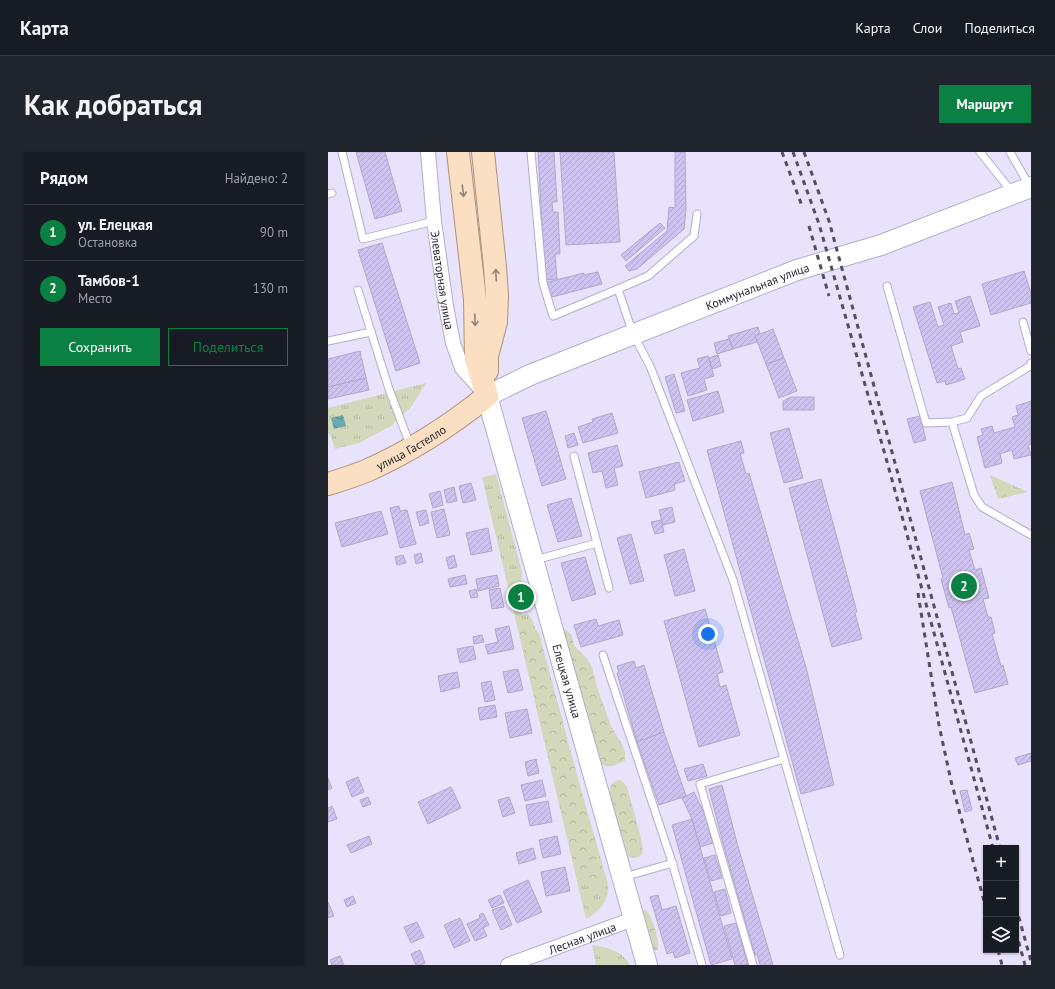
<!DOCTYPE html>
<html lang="ru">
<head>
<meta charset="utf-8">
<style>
	body { margin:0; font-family:"PT Sans",sans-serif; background:#20242c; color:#f1f3f6 }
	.controls { position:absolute; right:12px; bottom:12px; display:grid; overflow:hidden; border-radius:0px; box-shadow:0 1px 3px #0004 }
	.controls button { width:36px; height:36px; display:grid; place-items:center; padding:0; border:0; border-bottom:1px solid #363941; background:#171b24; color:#f1f3f6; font:20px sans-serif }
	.you { position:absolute; left:380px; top:482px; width:14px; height:14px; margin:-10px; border:3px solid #fff; border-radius:50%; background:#1a73e8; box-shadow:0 0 0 6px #1a73e833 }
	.badge { display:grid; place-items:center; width:26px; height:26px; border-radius:50%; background:#0b8043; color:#fff; font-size:13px; font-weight:700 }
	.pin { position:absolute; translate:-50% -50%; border:2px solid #fff; box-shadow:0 1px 4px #0006 }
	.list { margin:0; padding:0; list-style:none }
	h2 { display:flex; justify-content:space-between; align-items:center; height:52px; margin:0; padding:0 16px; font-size:17px }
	h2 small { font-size:13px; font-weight:400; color:#9ea1a6 }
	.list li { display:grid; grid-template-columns:26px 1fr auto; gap:12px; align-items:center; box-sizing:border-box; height:56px; padding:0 16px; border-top:1px solid #363941 }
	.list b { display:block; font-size:15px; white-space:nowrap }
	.list p { margin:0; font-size:13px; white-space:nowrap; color:#9ea1a6 }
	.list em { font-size:13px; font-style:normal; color:#9ea1a6 }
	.actions { display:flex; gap:8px; padding:12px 16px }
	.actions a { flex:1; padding:9px 0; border:1px solid #0b8043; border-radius:0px; text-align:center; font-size:14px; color:#0b8043 }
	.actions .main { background:#0b8043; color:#fff }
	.icon { flex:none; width:22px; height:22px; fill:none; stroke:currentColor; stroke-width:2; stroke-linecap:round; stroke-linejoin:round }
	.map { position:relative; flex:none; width:703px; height:813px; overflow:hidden; border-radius:0px }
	header { display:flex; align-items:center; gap:24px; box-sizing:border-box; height:56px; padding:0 20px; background:#171b24; border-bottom:1px solid #363941 }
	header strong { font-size:19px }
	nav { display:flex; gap:22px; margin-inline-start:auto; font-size:14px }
	.intro { display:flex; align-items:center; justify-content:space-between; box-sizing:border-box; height:96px; padding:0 24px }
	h1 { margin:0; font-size:28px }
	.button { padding:10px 18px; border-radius:0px; background:#0b8043; color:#fff; font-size:14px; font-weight:700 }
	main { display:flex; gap:24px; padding:0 24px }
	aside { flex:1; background:#171b24; border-radius:0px; box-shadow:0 1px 3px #0004 }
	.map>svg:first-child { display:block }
</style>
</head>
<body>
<header>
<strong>Карта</strong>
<nav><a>Карта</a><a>Слои</a><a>Поделиться</a></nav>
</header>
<div class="intro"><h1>Как добраться</h1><a class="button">Маршрут</a></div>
<main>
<aside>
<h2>Рядом<small>Найдено: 2</small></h2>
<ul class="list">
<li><span class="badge">1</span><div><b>ул. Елецкая</b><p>Остановка</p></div><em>90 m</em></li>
<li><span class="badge">2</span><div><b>Тамбов-1</b><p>Место</p></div><em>130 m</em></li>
</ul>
<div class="actions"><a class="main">Сохранить</a><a>Поделиться</a></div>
</aside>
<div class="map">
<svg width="703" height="813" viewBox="0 0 703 813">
	<defs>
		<pattern id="grass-tufts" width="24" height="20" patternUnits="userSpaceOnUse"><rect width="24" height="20" fill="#d2d8b9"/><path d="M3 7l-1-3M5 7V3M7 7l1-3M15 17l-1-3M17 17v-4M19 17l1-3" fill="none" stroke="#b4b9a0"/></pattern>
		<pattern id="forest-crowns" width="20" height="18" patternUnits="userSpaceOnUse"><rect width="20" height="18" fill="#d2d8b9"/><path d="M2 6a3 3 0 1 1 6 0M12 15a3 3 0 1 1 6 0" fill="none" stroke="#b4b9a0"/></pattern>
		<pattern id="water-waves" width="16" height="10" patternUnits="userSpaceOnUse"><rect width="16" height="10" fill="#6ca9b1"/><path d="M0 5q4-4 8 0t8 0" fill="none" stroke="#598a91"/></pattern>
		<pattern id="building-hatch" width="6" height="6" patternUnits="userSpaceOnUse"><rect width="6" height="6" fill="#cec3f0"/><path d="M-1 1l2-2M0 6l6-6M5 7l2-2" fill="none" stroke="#b1a8ce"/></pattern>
	</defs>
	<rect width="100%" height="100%" fill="#e8e2fd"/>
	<!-- grass -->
	<g fill="url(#grass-tufts)">
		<polygon points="98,231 83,255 63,274 31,291 7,297 2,282 0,282 0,256"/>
		<path d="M 168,322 L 194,420 L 193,431 L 187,433 L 194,463 L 200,462 L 205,469 L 278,725 C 279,729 281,734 280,739 C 279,751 268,762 258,767 L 154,325 Z"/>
		<polygon points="662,323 700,340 670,347"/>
		<path d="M 264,793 C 279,796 294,798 302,813 L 268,813 Z"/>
	</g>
	<!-- forest -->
	<g fill="url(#forest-crowns)">
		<path d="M 195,473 C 202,474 207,475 211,481 L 274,716 L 274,725 L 271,733 C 258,735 252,725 247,715 L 191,478 L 192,474 Z"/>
		<polygon points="237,477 243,482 247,495 258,505 264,515 269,535 283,574 294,592 297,600 297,609 285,614 277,614 274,612 234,483 234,479"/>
		<path d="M 291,628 L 294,629 L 299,635 L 313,686 L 315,701 C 312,705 306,707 301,705 L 297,699 L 282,643 C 282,635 282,630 291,628 Z"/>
		<path d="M 318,758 C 325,766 331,788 330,798 L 323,798 L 314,759 Z"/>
	</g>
	<!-- water -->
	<polygon fill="url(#water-waves)" points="15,263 18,274 6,277 3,266"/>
	<!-- building -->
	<g fill="url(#building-hatch)" stroke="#b1a8c9">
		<polygon points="28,0 57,0 74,59 47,67"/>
		<polygon points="210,0 226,0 229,50 224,50 225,60 230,60 232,102 227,102 229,127 217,128"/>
		<polygon points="232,0 286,0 292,90 238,93"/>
		<polygon points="347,0 357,0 358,57 356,77 309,117 301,119 297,114 339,79 341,55 347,56"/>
		<polygon points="332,71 337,76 298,109 293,103"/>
		<polygon points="54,91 92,211 68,219 30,98"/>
		<polygon points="696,119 703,141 703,151 663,163 654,132"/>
		<polygon points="270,120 274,132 220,146 216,131 256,121 256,123"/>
		<polygon points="642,144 652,174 632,180 635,190 623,194 630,217 633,216 637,227 618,233 617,229 609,231 585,155 602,150 610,175 616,173 610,155 623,151 626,162 631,161 627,149"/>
		<polygon points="430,175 432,182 427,184 429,190 405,197 400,184"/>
		<polygon points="445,177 456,206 438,212 427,184"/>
		<polygon points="401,187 405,197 389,202 386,191"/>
		<polygon points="32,199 38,226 0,235 0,207"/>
		<polygon points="390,203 393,214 384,217 381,206"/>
		<polygon points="380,204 386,224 376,227 379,238 360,244 353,221 372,216 369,207"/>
		<polygon points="456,206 469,239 451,246 438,212"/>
		<polygon points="346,222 357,259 348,261 337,225"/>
		<polygon points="38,226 41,238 0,247 0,235"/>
		<polygon points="390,239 396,260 365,269 359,248"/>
		<polygon points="463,245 486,245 486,258 455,258 455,249"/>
		<polygon points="703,249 703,292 700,293 703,303 686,307 684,298 672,302 674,311 657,316 649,285 655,283 653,277 664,274 666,281 687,275 684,265 690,263 688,254"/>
		<polygon points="218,259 238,327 214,334 194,266"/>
		<polygon points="284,261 290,281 255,291 250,275 265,270 264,267"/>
		<polygon points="592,264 598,288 586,291 579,267"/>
		<polygon points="461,276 475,326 456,331 442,281"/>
		<polygon points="246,281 250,293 240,296 237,284"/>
		<polygon points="413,289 416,301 412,302 418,322 421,321 479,519 506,633 473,642 379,298"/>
		<polygon points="289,293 295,314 286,316 290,333 278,336 274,319 265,321 260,301"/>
		<polygon points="351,310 357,329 346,332 347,338 318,346 311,320"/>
		<polygon points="493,327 529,460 527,461 534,487 504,495 461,336"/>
		<polygon points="624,330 637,383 641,381 646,397 641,398 647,418 653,416 661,446 655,447 660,465 663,465 667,481 664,482 673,514 675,513 680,532 647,541 623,455 621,456 613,427 615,426 592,339"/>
		<polygon points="143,331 148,348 135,351 131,334"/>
		<polygon points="126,335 129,349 119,351 116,338"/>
		<polygon points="112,339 115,353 105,356 101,342"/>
		<polygon points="243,346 254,384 230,390 219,353"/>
		<polygon points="71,354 72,359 79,358 88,392 72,396 62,356"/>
		<polygon points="344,355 347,370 335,373 331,358"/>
		<polygon points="116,357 122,383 109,386 103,360"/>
		<polygon points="98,358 101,371 92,374 88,360"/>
		<polygon points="53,359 60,382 14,395 7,371"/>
		<polygon points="333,368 336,380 327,382 323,370"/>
		<polygon points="160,376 164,399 143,403 138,381"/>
		<polygon points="303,382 316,429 302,432 289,386"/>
		<polygon points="356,397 367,439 347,444 336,403"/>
		<polygon points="93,401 95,410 88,412 86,403"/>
		<polygon points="75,403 78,411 69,413 67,405"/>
		<polygon points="126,403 129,415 121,417 118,406"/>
		<polygon points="257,405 268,442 244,449 233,411"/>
		<polygon points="137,423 139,432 122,435 120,427"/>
		<polygon points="169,423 171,434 150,439 148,427"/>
		<polygon points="172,436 176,455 164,457 161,438"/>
		<polygon points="148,437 150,445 143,446 141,439"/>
		<polygon points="377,457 395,520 389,522 392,535 398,533 412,583 371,595 336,469"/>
		<polygon points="268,467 270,474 291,468 295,483 253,495 246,473"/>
		<polygon points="181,474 186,497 160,502 157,493 170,490 167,477"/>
		<polygon points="154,483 156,490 146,492 145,485"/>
		<polygon points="145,494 148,507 132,511 129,497"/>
		<polygon points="306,509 308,516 316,513 336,580 309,590 289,521 291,521 289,514"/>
		<polygon points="190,517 195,538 180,541 175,520"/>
		<polygon points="129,520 132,535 113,540 110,524"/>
		<polygon points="163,529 167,548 157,550 153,531"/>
		<polygon points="167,553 169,565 152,568 150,556"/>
		<polygon points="199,557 204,581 182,586 177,561"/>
		<polygon points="336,580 358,644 331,653 309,590"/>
		<polygon points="703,601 703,609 690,613 687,606"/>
		<polygon points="208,607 211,621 200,624 197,610"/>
		<polygon points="375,612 379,624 360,629 356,617"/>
		<polygon points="30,625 36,640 24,645 18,630"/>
		<polygon points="0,626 4,636 0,638"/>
		<polygon points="214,628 218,644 197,649 193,633"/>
		<polygon points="394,633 409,691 445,813 432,813 429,802 427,803 396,695 381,637"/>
		<polygon points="123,635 133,656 100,672 90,650"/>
		<polygon points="639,638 644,658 637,660 632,639"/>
		<polygon points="366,640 377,663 385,691 372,695 364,667 354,646"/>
		<polygon points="40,645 43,652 35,655 32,648"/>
		<polygon points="181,645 187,661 175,665 170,648"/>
		<polygon points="220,649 224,670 202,674 198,653"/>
		<polygon points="4,654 9,667 0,670 0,656"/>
		<polygon points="364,667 404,807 383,813 344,673"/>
		<polygon points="41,684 44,692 23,701 19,693"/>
		<polygon points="229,684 233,702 215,706 211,688"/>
		<polygon points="205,696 208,707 191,712 188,701"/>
		<polygon points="387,703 394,726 383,729 376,706"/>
		<polygon points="237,715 242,739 218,744 213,720"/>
		<polygon points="200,728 214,760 189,771 175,739"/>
		<polygon points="397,737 403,761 393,764 386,740"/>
		<polygon points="172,743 176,751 164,756 160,748"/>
		<polygon points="330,743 334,758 348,754 362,801 347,806 345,800 339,802 322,745"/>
		<polygon points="25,744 28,751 19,755 16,748"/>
		<polygon points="0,750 6,764 0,766"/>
		<polygon points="176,754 184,773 173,778 164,758"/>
		<polygon points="155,761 161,773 155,776 159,784 147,789 139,772 152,766 151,763"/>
		<polygon points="132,766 142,789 126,796 116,773"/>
		<polygon points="89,770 96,785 83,791 76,775"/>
		<polygon points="408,771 420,813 407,813 396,774"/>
		<polygon points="92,798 97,811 93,813 88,813 83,802"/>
		<polygon points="12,804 16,813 4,813 2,808"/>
	</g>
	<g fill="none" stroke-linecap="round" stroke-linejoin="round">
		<defs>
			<g id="lane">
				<polyline points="14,0 35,87 106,69"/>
				<polyline points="203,0 215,131 225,164 290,137 305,182 322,214 336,250 405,428 512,803"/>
				<polyline points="652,0 684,40"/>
				<polyline points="682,0 702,35"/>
				<polyline points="0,42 4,41"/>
				<polyline points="559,134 598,271 624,270 639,266 653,244 702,214 703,211"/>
				<polyline points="290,137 320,124 366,84 369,62"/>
				<polyline points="30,138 61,237 82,293"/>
				<polyline points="695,170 703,199"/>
				<polyline points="0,189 43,180"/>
				<polyline points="624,270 646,343 654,355 703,383"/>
				<polyline points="246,304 269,391"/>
				<polyline points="207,408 269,391 281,436"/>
				<polyline points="275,503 343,707 374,813"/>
				<polyline points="296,725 345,711"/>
				<polyline points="425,813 372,632 456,607"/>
			</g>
			<g id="street">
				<path id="s1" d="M 100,0 L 106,69 L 118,154 L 125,191 L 134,216 L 154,238"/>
				<path id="s2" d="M 180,813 L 305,767"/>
			</g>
			<g id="secondary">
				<path id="s3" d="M 319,813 L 159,244 L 202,223 L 255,202 L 469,118 L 553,93 L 703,35"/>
			</g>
			<g id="primary">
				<polyline points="130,0 147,147 148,207 159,244"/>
				<polyline points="155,0 167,115 169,143 168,170 159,204 159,219"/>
				<path id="s4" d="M 0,332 C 13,328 26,324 38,319 C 81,300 122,274 159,244"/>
			</g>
		</defs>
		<!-- lane casing -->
		<use href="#lane" stroke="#b4accd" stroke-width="9"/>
		<!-- street casing -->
		<use href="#street" stroke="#b4accd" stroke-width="16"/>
		<!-- secondary casing -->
		<use href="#secondary" stroke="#b4accd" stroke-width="22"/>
		<!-- primary casing -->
		<use href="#primary" stroke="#b19177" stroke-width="24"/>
		<!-- lane -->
		<use href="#lane" stroke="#fff" stroke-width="7"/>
		<!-- street -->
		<use href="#street" stroke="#fff" stroke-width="14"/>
		<!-- secondary -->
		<use href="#secondary" stroke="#fff" stroke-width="20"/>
		<!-- primary -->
		<use href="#primary" stroke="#fbdfc3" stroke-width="22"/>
		<!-- rail -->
		<g stroke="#534f5f" stroke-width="3" stroke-dasharray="5 5" stroke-linecap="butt">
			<polyline points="454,0 474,54"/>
			<polyline points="465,0 491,72 558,306 665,696"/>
			<polyline points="476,0 501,69 672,696"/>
			<polyline points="481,74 501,144"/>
			<polyline points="590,441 611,573 623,629 658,756"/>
			<polyline points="688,755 703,809"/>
			<polyline points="688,780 697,813"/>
			<polyline points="670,798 674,813"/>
		</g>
	</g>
	<!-- one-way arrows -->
	<defs><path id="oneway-shaft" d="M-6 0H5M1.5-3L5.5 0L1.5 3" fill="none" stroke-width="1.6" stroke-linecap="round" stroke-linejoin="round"/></defs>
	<g stroke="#92837c">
		<use href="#oneway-shaft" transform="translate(135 39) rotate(83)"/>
		<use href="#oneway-shaft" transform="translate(168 123) rotate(-93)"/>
		<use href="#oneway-shaft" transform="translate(147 168) rotate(88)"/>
	</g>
	<g text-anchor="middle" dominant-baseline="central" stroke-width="3.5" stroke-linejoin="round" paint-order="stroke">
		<!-- street labels -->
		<g font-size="12" fill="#2a2734" stroke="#fff">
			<text stroke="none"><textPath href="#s1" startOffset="129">Элеваторная улица</textPath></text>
			<text stroke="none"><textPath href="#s3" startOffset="883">Коммунальная улица</textPath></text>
			<text stroke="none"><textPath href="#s4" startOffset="91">улица Гастелло</textPath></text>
			<text transform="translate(239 529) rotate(74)">Елецкая улица</text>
			<text stroke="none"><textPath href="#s2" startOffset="79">Лесная улица</textPath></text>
		</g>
	</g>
</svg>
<div class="controls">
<button>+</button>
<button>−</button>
<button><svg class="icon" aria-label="layers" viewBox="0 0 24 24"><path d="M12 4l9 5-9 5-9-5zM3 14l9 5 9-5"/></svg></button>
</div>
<div class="you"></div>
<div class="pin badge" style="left:193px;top:445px">1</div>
<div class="pin badge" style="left:636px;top:434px">2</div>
</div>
</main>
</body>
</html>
